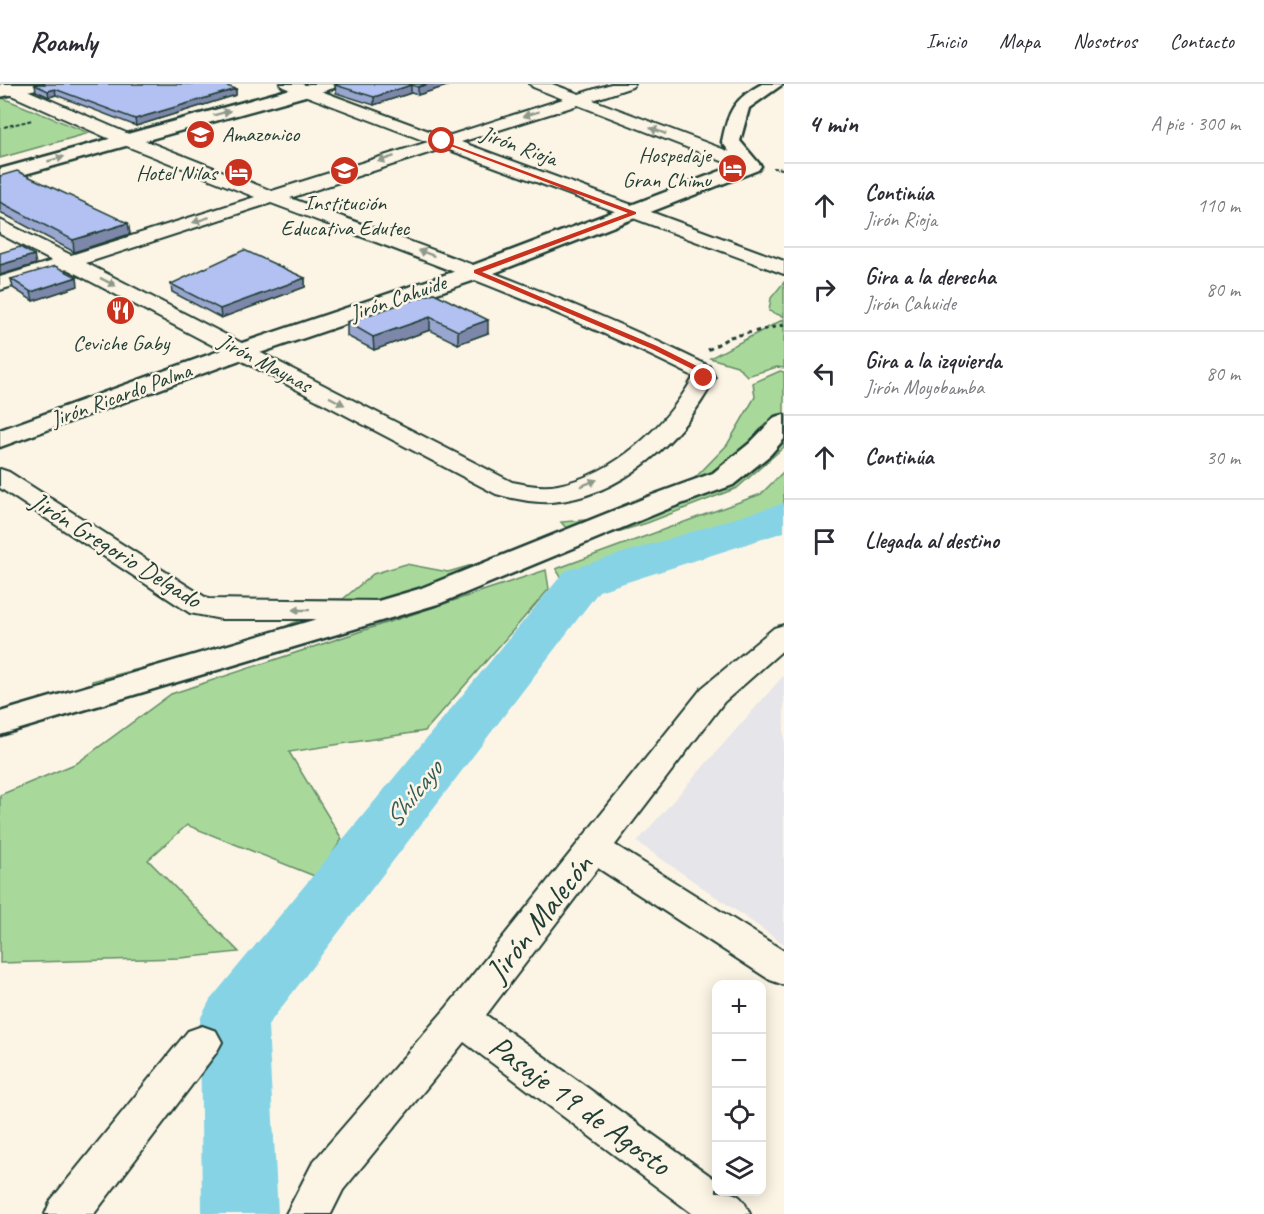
<!DOCTYPE html>
<html lang="es">
<head>
<meta charset="utf-8">
<style>
	body { margin:0; font-family:Caveat,sans-serif; background:#f2f2f3; color:#2b2b33 }
	.controls { position:absolute; right:18px; bottom:18px; display:grid; overflow:hidden; border-radius:12px; box-shadow:0 3px 15px #0003 }
	.controls button { width:54px; height:54px; display:grid; place-items:center; padding:0; border:0; border-bottom:2px solid #e1e1e2; background:#fff; color:#2b2b33; font:30px sans-serif }
	.stop { position:absolute; width:18px; height:18px; margin:-14px; border:4px solid #c8321e; border-radius:50%; background:#fff }
	.stop.end { background:#c8321e; border-color:#fff; box-shadow:0 2px 6px #0008 }
	.list { margin:0; padding:0; list-style:none }
	h2 { display:flex; justify-content:space-between; align-items:center; height:78px; margin:0; padding:0 24px; font-size:26px }
	h2 small { font-size:20px; font-weight:400; color:#7c7c81 }
	.list li { display:grid; grid-template-columns:39px 1fr auto; gap:18px; align-items:center; box-sizing:border-box; height:84px; padding:0 24px; border-top:2px solid #e1e1e2 }
	.list b { display:block; font-size:22px; white-space:nowrap }
	.list p { margin:0; font-size:20px; white-space:nowrap; color:#7c7c81 }
	.list em { font-size:20px; font-style:normal; color:#7c7c81 }
	.icon { flex:none; width:33px; height:33px; fill:none; stroke:currentColor; stroke-width:2; stroke-linecap:round; stroke-linejoin:round }
	.map { position:relative; flex:none; width:784px; height:1130px; overflow:hidden }
	header { display:flex; align-items:center; gap:36px; box-sizing:border-box; height:84px; padding:0 30px; background:#fff; border-bottom:2px solid #e1e1e2 }
	header strong { font-size:28px }
	nav { display:flex; gap:33px; margin-inline-start:auto; font-size:21px }
	main { display:flex }
	aside { flex:1; background:#fff }
	.map>svg:first-child { display:block }
</style>
</head>
<body>
<header>
<strong>Roamly</strong>
<nav><a>Inicio</a><a>Mapa</a><a>Nosotros</a><a>Contacto</a></nav>
</header>
<main>
<div class="map">
<svg width="784" height="1130" viewBox="0 0 784 1130">
	<rect width="100%" height="100%" fill="#fcf5e5"/>
	<filter id="ink" filterUnits="userSpaceOnUse"><feTurbulence type="fractalNoise" baseFrequency=".0167" numOctaves="2"/><feDisplacementMap in="SourceGraphic" scale="12" xChannelSelector="R" yChannelSelector="G"/><feConvolveMatrix kernelMatrix="1 2 1 2 8 2 1 2 1" color-interpolation-filters="sRGB"/></filter>
	<g filter="url(#ink)">
		<!-- built -->
		<polygon fill="#e6e5e9" points="784,591 784,860 637,758"/>
		<!-- green -->
		<g fill="#a9d99a" stroke="#648b67" stroke-width="1.5">
			<polygon points="0,13 89,49 0,74"/>
			<polygon points="784,198 784,233 769,227 771,214"/>
			<polygon points="784,235 784,284 777,283 747,292 737,282 710,274"/>
			<polygon points="780,287 784,288 784,363 737,404 647,439 95,606 92,597 262,553 300,536 285,530 307,515 343,515 373,490 406,480 448,488 573,452 561,438 596,435 691,398 727,361 755,313 753,299"/>
			<polygon points="784,387 784,422 685,453 564,498 556,485 761,410"/>
			<polygon points="546,486 549,505 425,647 289,668 342,755 317,793 187,741 148,776 239,868 180,874 0,879 0,711 77,679 171,610"/>
		</g>
		<g fill="none" stroke-linecap="round" stroke-linejoin="round">
			<!-- river -->
			<polygon fill="#86d3e5" fill-rule="evenodd" points="784,419 784,448 599,507 268,941 278,1130 202,1130 200,935 210,916 565,487"/>
			<defs>
				<g id="street">
					<path d="M 0,0 L 13,0 L 131,51 L 272,107 L 428,58 L 283,3 L 280,0 L 302,0 L 445,53 L 563,15 L 533,3 L 530,0 L 552,0 L 579,10 L 611,0 L 635,0 L 632,3 L 593,16 L 757,78 L 760,82 L 757,86 L 745,86 L 578,21 L 461,58 L 784,177 L 784,190 L 444,64 L 290,114 C 431,165 574,215 709,282 L 715,294 C 684,354 623,413 551,418 C 533,419 514,415 496,410 L 67,185 L 0,206 L 0,193 L 52,177 L 0,150 L 0,136 L 71,171 L 255,113 L 119,59 L 0,6 ZM 271,119 C 413,172 556,223 691,291 L 693,294 C 665,343 615,390 558,401 C 543,404 527,401 512,398 L 86,179 Z"/>
					<polygon points="0,385 9,388 208,515 380,517 390,520 394,526 390,532 380,535 221,535 190,529 0,404"/>
					<path d="M 784,541 L 784,565 L 724,618 L 615,761 L 784,867 L 784,901 L 770,896 L 598,784 L 486,931 L 716,1096 L 716,1108 C 738,1108 742,1111 750,1130 L 693,1130 L 464,958 L 343,1106 L 331,1130 L 286,1130 L 313,1078 L 447,923 L 702,604 L 774,544 Z"/>
					<polygon points="202,942 216,947 222,958 216,969 94,1130 45,1130 51,1116 188,947"/>
				</g>
				<g id="secondary">
					<polygon points="13,0 43,0 41,4 0,13 0,3"/>
					<polygon points="309,0 336,0 334,4 0,97 0,85"/>
					<path d="M 762,0 L 783,0 L 749,24 L 740,57 L 761,82 L 758,86 L 484,193 L 251,272 L 0,363 L 0,346 L 233,262 L 468,183 L 739,80 L 722,58 C 728,27 734,15 762,0 Z"/>
					<polygon points="784,331 784,355 770,371 733,401 670,424 441,519 0,651 0,628 419,505 650,412 713,389 750,359 775,333"/>
				</g>
			</defs>
			<!-- street casing -->
			<use href="#street" stroke="#1f3d34" stroke-width="4"/>
			<!-- secondary casing -->
			<use href="#secondary" stroke="#1f3d34" stroke-width="5"/>
			<!-- path-far1 -->
			<g stroke="#1f3d34" stroke-width="2" stroke-dasharray="4 2" stroke-linecap="butt">
				<polyline points="4,43 32,36"/>
				<polyline points="773,84 784,85"/>
			</g>
			<!-- path -->
			<polyline stroke="#1f3d34" stroke-width="3" stroke-dasharray="4.5 4" stroke-linecap="butt" points="708,266 730,253 784,241"/>
			<!-- street -->
			<use href="#street" fill="#fcf5e5" fill-rule="evenodd"/>
			<!-- secondary -->
			<use href="#secondary" fill="#fcf5e5" fill-rule="evenodd"/>
		</g>
		<!-- wall -->
		<g fill="#99a6cf" stroke="#1f3d34" stroke-width="1.5">
			<polygon points="453,0 418,11 411,9 374,21 336,9 335,1"/>
			<polygon points="35,1 236,5 236,11 136,42 56,11 49,13 36,7"/>
			<polygon points="0,92 128,139 130,150 74,168 0,128"/>
			<polygon points="305,194 305,203 221,234 172,208 171,200"/>
			<polygon points="11,195 78,202 33,217 13,204"/>
			<polygon points="434,209 488,249 458,260 430,246 374,266 347,252 347,238"/>
		</g>
		<!-- shaded-wall -->
		<g fill="#7d87a9" stroke="#1f3d34" stroke-width="1.5">
			<polygon points="428,0 453,0 418,11 418,3"/>
			<polygon points="411,1 411,9 374,21 374,13"/>
			<polygon points="55,5 56,11 49,13 48,7"/>
			<polygon points="236,5 236,11 136,42 135,35"/>
			<polygon points="128,139 130,150 74,168 73,156"/>
			<polygon points="34,171 36,180 0,191 0,181"/>
			<polygon points="77,193 78,202 33,217 31,208"/>
			<polygon points="305,194 305,203 221,234 220,225"/>
			<polygon points="430,233 430,246 374,266 373,253"/>
			<polygon points="488,236 488,249 458,260 458,247"/>
		</g>
		<!-- building -->
		<g fill="#b2c1f1" stroke="#1f3d34" stroke-width="1.5">
			<polygon points="38,0 221,0 236,5 135,35 55,5 48,7 35,1"/>
			<polygon points="338,0 428,0 418,3 411,1 374,13 335,1"/>
			<polygon points="17,87 128,139 73,156 0,118 0,92"/>
			<polygon points="20,163 34,171 0,181 0,169"/>
			<polygon points="244,166 305,194 220,225 171,200"/>
			<polygon points="55,182 77,193 31,208 11,195"/>
			<polygon points="434,209 488,236 458,247 430,233 373,253 347,238"/>
		</g>
		<!-- one-way arrows -->
		<defs><path id="oneway-solid" d="M-6-.8H1V-3.2L6.5 0L1 3.2V.8H-6Z" transform="scale(1.5)"/></defs>
		<g fill="#8e998c">
			<use href="#oneway-solid" transform="translate(222 29) rotate(-15)"/>
			<use href="#oneway-solid" transform="translate(531 30) rotate(163)"/>
			<use href="#oneway-solid" transform="translate(658 47) rotate(-159)"/>
			<use href="#oneway-solid" transform="translate(56 75) rotate(-16)"/>
			<use href="#oneway-solid" transform="translate(386 75) rotate(162)"/>
			<use href="#oneway-solid" transform="translate(201 136) rotate(162)"/>
			<use href="#oneway-solid" transform="translate(426 169) rotate(-160)"/>
			<use href="#oneway-solid" transform="translate(108 198) rotate(27)"/>
			<use href="#oneway-solid" transform="translate(337 317) rotate(28)"/>
			<use href="#oneway-solid" transform="translate(589 399) rotate(-22)"/>
			<use href="#oneway-solid" transform="translate(301 526) rotate(-180)"/>
		</g>
	</g>
	<!-- route -->
	<polygon fill="#c8321e" points="440,56 636,128 636,130 482,188 657,262 703,285 707,296 702,296 698,288 652,265 474,189 474,186 628,129 440,58"/>
	<!-- icons -->
	<defs>
		<symbol id="school-disc" viewBox="-11 -11 22 22"><circle r="9.5" fill="#c8321e" stroke="#fcf5e5"/><path d="M0-5L7-2L0 1L-7-2ZM-4 1L0 2.5L4 1V4Q0 6-4 4Z" fill="#fff"/></symbol>
		<symbol id="hotel-disc" viewBox="-11 -11 22 22"><circle r="9.5" fill="#c8321e" stroke="#fcf5e5"/><path d="M-6-4.5h1.5V1H6V5H4.5V3h-9V5H-6ZM-4 0a1.8 1.8 0 1 1 3.6 0ZM.5 0V-2.5h3Q6-2.5 6 0Z" fill="#fff"/></symbol>
		<symbol id="restaurant-disc" viewBox="-11 -11 22 22"><circle r="9.5" fill="#c8321e" stroke="#fcf5e5"/><path d="M-5-6h1v4h1v-4h1v4h1v-4h1v5L-1.5 .5V6h-2V.5L-5-1ZM5-6V6H3V1.5H1.5Q1.5-4 5-6Z" fill="#fff"/></symbol>
	</defs>
	<g fill-rule="evenodd">
		<use href="#school-disc" x="184" y="34" width="33" height="33"/>
		<use href="#hotel-disc" x="716" y="68" width="33" height="33"/>
		<use href="#school-disc" x="328" y="70" width="33" height="33"/>
		<use href="#hotel-disc" x="222" y="72" width="33" height="33"/>
		<use href="#restaurant-disc" x="104" y="210" width="33" height="33"/>
	</g>
	<g text-anchor="middle" dominant-baseline="central" stroke-width="5" stroke-linejoin="round" paint-order="stroke">
		<!-- far-poi labels -->
		<g font-size="22" fill="#1f3d34" stroke="#fcf5e5" text-anchor="end">
			<text x="222" y="50" text-anchor="start">Amazonico</text>
			<text x="711" y="71">Hospedaje<tspan x="711" dy="25">Gran Chimu</tspan></text>
			<text x="217" y="89">Hotel Nilas</text>
			<text x="345" y="119" text-anchor="middle">Institución<tspan x="345" dy="25">Educativa Edutec</tspan></text>
			<text x="121" y="259" text-anchor="middle">Ceviche Gaby</text>
		</g>
		<!-- far-street labels -->
		<g font-size="22" fill="#1f3d34" stroke="#fcf5e5">
			<text transform="translate(519 62) rotate(20)">Jirón Rioja</text>
			<text transform="translate(398 214) rotate(-19)">Jirón Cahuide</text>
			<text transform="translate(265 279) rotate(28)">Jirón Maynas</text>
			<text transform="translate(121 311) rotate(-20)">Jirón Ricardo Palma</text>
		</g>
		<!-- street labels -->
		<g font-size="26" fill="#1f3d34" stroke="#fcf5e5">
			<text transform="translate(116 466) rotate(32)">Jirón Gregorio Delgado</text>
		</g>
		<!-- water labels -->
		<g font-size="27" font-style="italic" fill="#345b57" stroke="#fcf5e5">
			<text transform="translate(413 710) rotate(-52)">Shilcayo</text>
		</g>
		<!-- near-street labels -->
		<g font-size="32" fill="#1f3d34" stroke="#fcf5e5">
			<text transform="translate(539 834) rotate(-52)">Jirón Malecón</text>
			<text transform="translate(580 1021) rotate(36)">Pasaje 19 de Agosto</text>
		</g>
	</g>
</svg>
<div class="controls">
<button>+</button>
<button>−</button>
<button><svg class="icon" aria-label="locate" viewBox="0 0 24 24"><circle cx="12" cy="12" r="6"/><path d="M12 2v4M12 18v4M2 12h4M18 12h4"/></svg></button>
<button><svg class="icon" aria-label="layers" viewBox="0 0 24 24"><path d="M12 4l9 5-9 5-9-5zM3 14l9 5 9-5"/></svg></button>
</div>
<div class="stop" style="left:442px;top:57px"></div>
<div class="stop end" style="left:704px;top:294px"></div>
</div>
<aside>
<h2>4 min<small>A pie · 300 m</small></h2>
<ul class="list">
<li><svg class="icon" aria-label="ahead" viewBox="0 0 24 24"><path d="M12 20V5M6 11l6-6 6 6"/></svg><div><b>Continúa</b><p>Jirón Rioja</p></div><em>110 m</em></li>
<li><svg class="icon" aria-label="right" viewBox="0 0 24 24"><path d="M7 20v-9h11M14 6l5 5-5 5"/></svg><div><b>Gira a la derecha</b><p>Jirón Cahuide</p></div><em>80 m</em></li>
<li><svg class="icon" aria-label="left" viewBox="0 0 24 24"><path d="M17 20v-9H6M10 6l-5 5 5 5"/></svg><div><b>Gira a la izquierda</b><p>Jirón Moyobamba</p></div><em>80 m</em></li>
<li><svg class="icon" aria-label="ahead" viewBox="0 0 24 24"><path d="M12 20V5M6 11l6-6 6 6"/></svg><div><b>Continúa</b></div><em>30 m</em></li>
<li><svg class="icon" aria-label="arrive" viewBox="0 0 24 24"><path d="M6 21V4h12l-3 4 3 4H6"/></svg><div><b>Llegada al destino</b></div></li>
</ul>
</aside>
</main>
</body>
</html>
